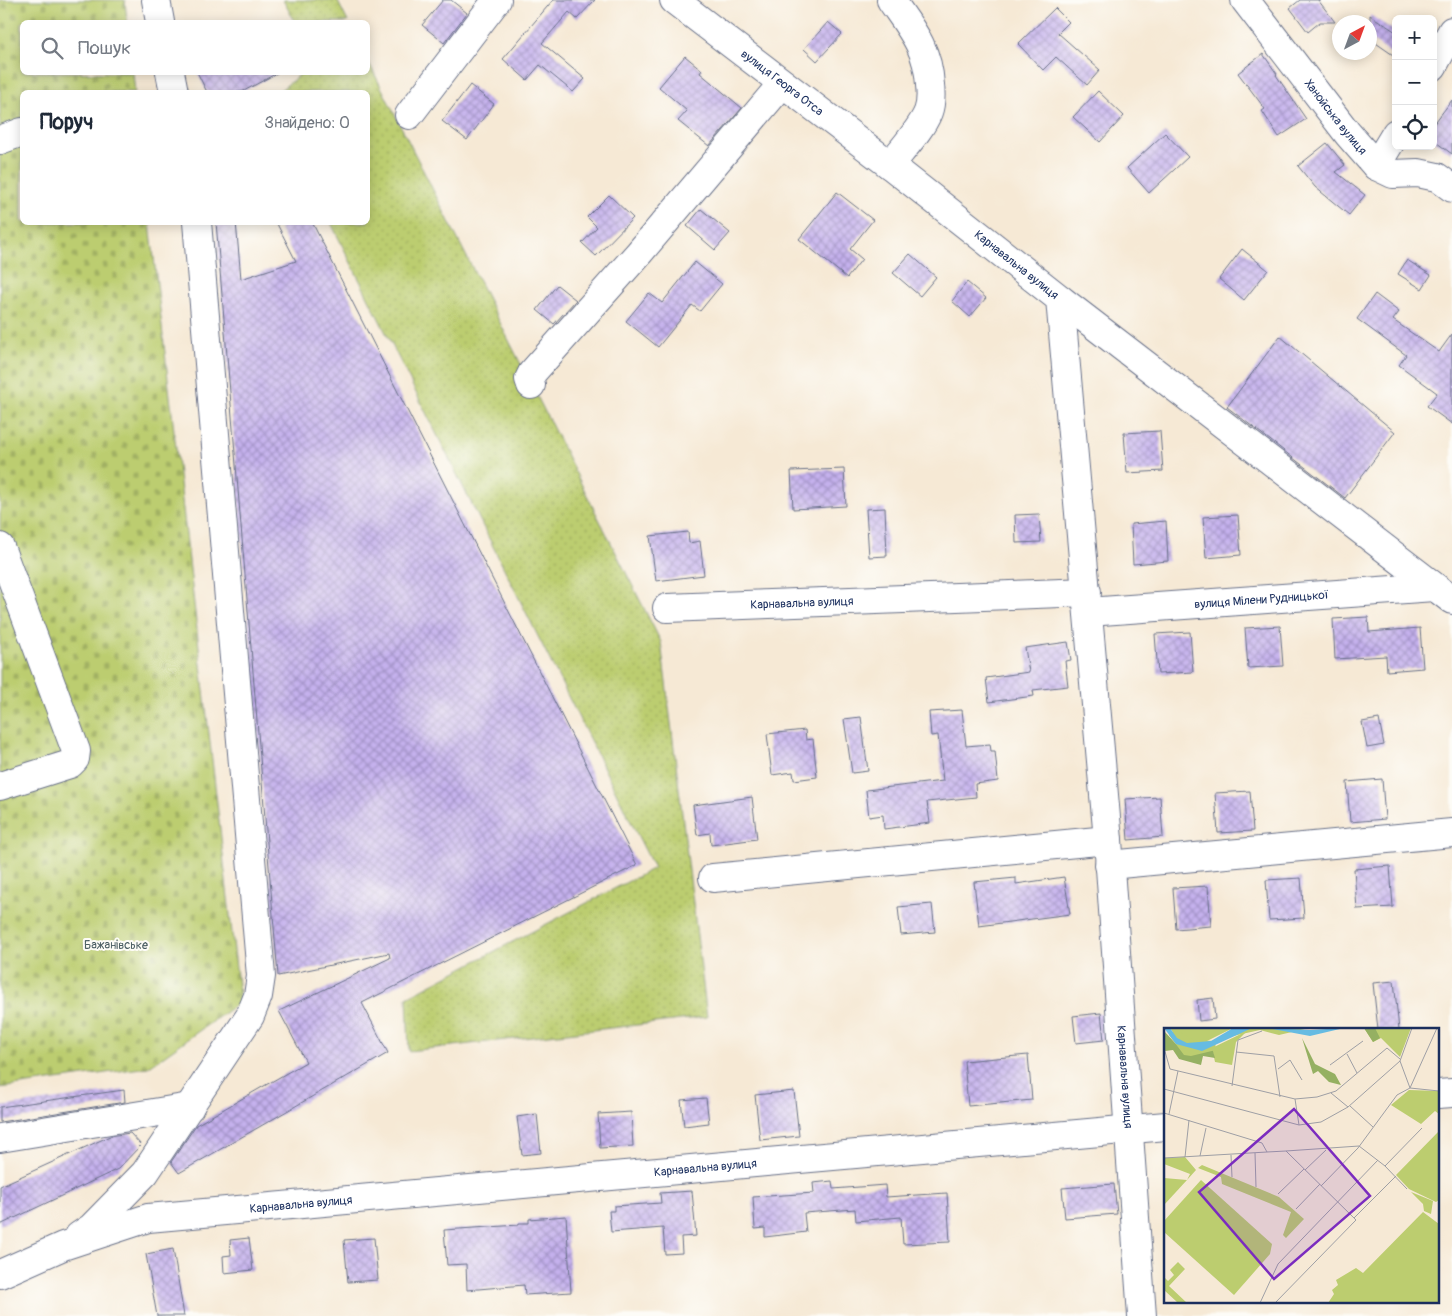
<!DOCTYPE html>
<html lang="uk">
<head>
<meta charset="utf-8">
<style>
	body { margin:0; font-family:Pangolin,sans-serif; background:#f6f6f7; color:#1f2937 }
	.controls { position:absolute; right:15px; top:15px; display:grid; overflow:hidden; border-radius:8px; box-shadow:0 2px 12px #0003 }
	.controls button { width:45px; height:45px; display:grid; place-items:center; padding:0; border:0; border-bottom:1px solid #e0e1e3; background:#fff; color:#1f2937; font:25px sans-serif }
	.compass { position:absolute; left:1332px; top:15px; width:45px; height:45px; border-radius:50%; background:#fff; box-shadow:0 2px 12px #0003; rotate:41deg }
	.list { margin:0; padding:0; list-style:none }
	h2 { display:flex; justify-content:space-between; align-items:center; height:65px; margin:0; padding:0 20px; font-size:21px }
	h2 small { font-size:16px; font-weight:400; color:#747a83 }
	.icon { flex:none; width:28px; height:28px; fill:none; stroke:currentColor; stroke-width:2; stroke-linecap:round; stroke-linejoin:round }
	.map { position:relative; flex:none; width:1452px; height:1316px; overflow:hidden }
	.search { position:absolute; background:#fff; box-shadow:0 2px 12px #0003; left:20px; top:20px; width:350px; height:55px; display:flex; align-items:center; gap:12px; box-sizing:border-box; padding:0 18px; border-radius:8px; color:#747a83; font-size:19px }
	.panel { position:absolute; background:#fff; box-shadow:0 2px 12px #0003; left:20px; top:90px; width:350px; height:135px; border-radius:8px }
	.map>svg:first-child { display:block }
</style>
</head>
<body>
<div class="map">
<svg width="1452" height="1316" viewBox="0 0 1452 1316">
	<defs>
		<pattern id="grass-dots" width="8" height="8" patternUnits="userSpaceOnUse" patternTransform="scale(1.25)"><rect width="8" height="8" fill="#bccd6f"/><path d="M2 2h.1M6 6h.1" fill="none" stroke="#a1b063" stroke-width="1.8" stroke-linecap="round"/></pattern>
		<pattern id="cemetery-stones" width="16" height="16" patternUnits="userSpaceOnUse" patternTransform="scale(1.25)"><rect width="16" height="16" fill="#bccd6f"/><path d="M2 7V4a2 2 0 0 1 4 0v3zM10 15v-3a2 2 0 0 1 4 0v3z" fill="#a1b063"/></pattern>
		<pattern id="building-cross-hatch" width="8" height="8" patternUnits="userSpaceOnUse" patternTransform="scale(1.25)"><rect width="8" height="8" fill="#c5b1ed"/><path d="M0 0l8 8M0 8l8-8" fill="none" stroke="#9f90c3"/></pattern>
	</defs>
	<rect width="100%" height="100%" fill="#fdfcf7"/>
	<filter id="ink" filterUnits="userSpaceOnUse"><feTurbulence type="fractalNoise" baseFrequency=".02" numOctaves="2"/><feDisplacementMap in="SourceGraphic" scale="10" xChannelSelector="R" yChannelSelector="G"/><feConvolveMatrix kernelMatrix="1 2 1 2 8 2 1 2 1" color-interpolation-filters="sRGB"/></filter>
	<filter id="wash" filterUnits="userSpaceOnUse"><feTurbulence type="fractalNoise" baseFrequency=".0096" numOctaves="4" result="noise"/><feDisplacementMap in="SourceGraphic" scale="20" xChannelSelector="R" yChannelSelector="G"/><feGaussianBlur stdDeviation="1.12" result="paint"/><feColorMatrix in="noise" values="0 0 0 0 0 0 0 0 0 0 0 0 0 0 0 0 0 1.4 0 .05"/><feComposite in="paint" operator="in"/></filter>
	<g filter="url(#wash)">
		<rect width="100%" height="100%" fill="#f6e9d5"/>
		<!-- grass -->
		<g fill="url(#grass-dots)" stroke="#6c7e66">
			<polygon points="283,0 337,0 348,22 295,22"/>
			<polygon points="368,61 661,642 707,1017 409,1051 407,997 654,868 331,223 368,222 368,92 278,92 302,73 368,72"/>
		</g>
		<!-- cemetery -->
		<polygon fill="url(#cemetery-stones)" stroke="#6c7e66" points="0,0 125,0 127,22 22,22 22,72 133,73 135,92 22,92 22,222 150,223 240,1002 148,1067 0,1088"/>
		<g id="blocks">
			<!-- building -->
			<g fill="url(#building-cross-hatch)">
				<polygon points="443,0 451,0 467,13 444,43 422,25"/>
				<polygon points="553,0 595,0 577,19 569,12 542,43 585,79 573,92 540,65 527,80 503,59"/>
				<polygon points="1300,0 1318,0 1335,22 1320,22 1308,32 1290,8"/>
				<polygon points="1055,8 1069,22 1058,33 1100,70 1087,85 1056,57 1043,70 1018,44"/>
				<polygon points="1370,15 1396,32 1396,57 1370,39"/>
				<polygon points="828,22 842,34 817,61 804,49"/>
				<polygon points="1263,54 1277,74 1276,75 1306,119 1279,137 1262,111 1265,109 1238,73"/>
				<polygon points="685,56 702,70 700,73 742,108 709,146 678,121 687,111 659,87"/>
				<polygon points="197,72 279,72 242,92 207,92"/>
				<polygon points="470,85 494,104 467,140 442,121"/>
				<polygon points="1098,91 1124,116 1100,142 1073,117"/>
				<polygon points="1452,100 1452,154 1433,140 1433,125"/>
				<polygon points="1165,133 1188,157 1149,193 1127,168"/>
				<polygon points="1327,143 1345,165 1336,172 1365,195 1349,215 1315,187 1298,166"/>
				<polygon points="837,192 873,220 850,249 862,259 847,278 799,239"/>
				<polygon points="609,195 633,218 596,256 582,243 597,227 587,217"/>
				<polygon points="701,209 730,233 715,250 687,226"/>
				<polygon points="216,222 236,222 241,279 296,261 276,222 312,222 637,865 362,1003 388,1053 179,1173 171,1162 196,1125 306,1062 279,1011 390,958 389,953 278,976"/>
				<polygon points="1242,249 1268,270 1244,300 1219,279"/>
				<polygon points="910,254 936,277 920,296 893,273"/>
				<polygon points="1407,260 1431,275 1422,289 1398,274"/>
				<polygon points="695,262 722,284 700,311 692,305 658,347 626,321 649,293 662,303"/>
				<polygon points="967,282 986,298 970,317 952,301"/>
				<polygon points="557,285 576,300 554,324 537,310"/>
				<polygon points="1375,294 1399,312 1393,320 1439,352 1452,334 1452,424 1427,406 1437,393 1399,365 1406,355 1357,319"/>
				<polygon points="1280,336 1395,432 1345,498 1227,407"/>
				<polygon points="1160,431 1163,471 1127,473 1124,433"/>
				<polygon points="844,469 846,506 793,509 791,471"/>
				<polygon points="885,508 887,556 869,557 866,509"/>
				<polygon points="1039,514 1041,542 1016,543 1015,515"/>
				<polygon points="1238,515 1241,555 1206,558 1203,517"/>
				<polygon points="1166,521 1168,561 1133,564 1131,524"/>
				<polygon points="688,532 689,543 700,541 704,575 656,581 650,536"/>
				<polygon points="1368,617 1369,632 1420,628 1423,668 1387,671 1386,656 1335,659 1333,619"/>
				<polygon points="1280,626 1283,666 1248,668 1245,628"/>
				<polygon points="1190,632 1193,672 1158,674 1155,634"/>
				<polygon points="1068,642 1071,660 1065,661 1068,686 1033,690 1034,696 989,702 986,678 1029,672 1025,648"/>
				<polygon points="962,710 966,746 990,744 991,751 995,751 998,781 975,784 976,797 927,802 930,823 884,829 883,815 869,817 866,790 943,781 938,735 931,736 929,712"/>
				<polygon points="861,717 868,771 852,773 844,719"/>
				<polygon points="1379,719 1384,745 1367,748 1362,722"/>
				<polygon points="805,730 806,740 813,739 817,777 794,780 793,772 772,775 767,734"/>
				<polygon points="1382,779 1385,819 1350,822 1347,782"/>
				<polygon points="1250,791 1253,831 1218,833 1215,793"/>
				<polygon points="752,797 757,839 711,845 710,833 697,835 693,805"/>
				<polygon points="1160,797 1163,837 1128,840 1125,799"/>
				<polygon points="1390,866 1393,907 1357,909 1354,869"/>
				<polygon points="1064,877 1070,914 979,926 974,882 1016,878 1016,884"/>
				<polygon points="1301,878 1304,918 1269,920 1266,880"/>
				<polygon points="1208,886 1211,926 1176,929 1173,888"/>
				<polygon points="932,904 935,932 901,935 898,907"/>
				<polygon points="1394,981 1399,1030 1378,1030 1373,983"/>
				<polygon points="1213,998 1215,1019 1199,1021 1197,1000"/>
				<polygon points="1101,1013 1104,1040 1076,1043 1073,1016"/>
				<polygon points="1028,1055 1032,1100 968,1106 964,1061"/>
				<polygon points="124,1090 125,1102 0,1122 0,1107"/>
				<polygon points="794,1091 799,1136 760,1140 755,1095"/>
				<polygon points="706,1098 709,1123 684,1126 681,1100"/>
				<polygon points="631,1112 633,1146 600,1148 598,1114"/>
				<polygon points="537,1114 541,1153 522,1155 517,1117"/>
				<polygon points="130,1133 141,1145 118,1169 0,1225 0,1186 110,1136"/>
				<polygon points="832,1181 833,1189 885,1185 886,1197 947,1193 950,1242 903,1244 901,1217 856,1221 855,1209 804,1213 806,1232 765,1237 765,1228 755,1229 753,1197 814,1193 813,1183"/>
				<polygon points="1114,1184 1117,1214 1065,1218 1062,1188"/>
				<polygon points="692,1191 696,1236 681,1237 682,1253 665,1254 663,1228 611,1232 609,1211 614,1211 614,1206 661,1203 660,1193"/>
				<polygon points="566,1216 571,1292 525,1295 524,1285 467,1290 466,1264 447,1265 444,1230 519,1225 519,1223 529,1223 529,1219"/>
				<polygon points="249,1238 253,1270 224,1273 223,1256 231,1255 230,1240"/>
				<polygon points="374,1238 378,1280 348,1282 344,1240"/>
				<polygon points="173,1249 184,1316 157,1316 146,1254"/>
			</g>
		</g>
	</g>
	<g filter="url(#ink)">
		<use href="#blocks" fill-opacity="0" stroke="#687088" stroke-width="1"/>
		<g fill="none" stroke-linecap="round" stroke-linejoin="round">
			<defs>
				<g id="minor">
					<polyline points="156,0 160,22"/>
					<path id="s1" d="M 674,0 L 890,165"/>
					<path id="s2" d="M 891,0 C 911,29 928,48 930,85 C 931,94 931,104 928,112 C 922,128 901,151 890,165 L 1060,299 L 1108,840 L 1142,1316"/>
					<path id="s3" d="M 1245,0 L 1348,134 L 1376,166 L 1393,174 L 1418,173 L 1437,177 L 1452,188"/>
					<polyline points="1433,66 1452,31"/>
					<polyline points="170,72 174,92"/>
					<polyline points="409,115 497,0"/>
					<polyline points="0,140 22,132"/>
					<polyline points="1376,166 1396,133"/>
					<polyline points="1060,299 1452,600"/>
					<polyline points="531,385 529,379 532,373 639,253 782,84"/>
					<polyline points="0,547 76,751 75,759 70,764 0,786"/>
					<path id="s4" d="M 667,608 L 1087,592"/>
					<path id="s5" d="M 1088,612 L 1434,587"/>
					<polyline points="1109,865 1452,833"/>
					<polyline points="713,878 1108,840"/>
					<polyline points="1438,1094 1452,1093"/>
					<polyline points="0,1138 190,1107"/>
					<polyline points="79,1236 91,1228 145,1173 250,1016 258,996 261,976 197,222"/>
					<path id="s6" d="M 0,1274 L 63,1246 L 148,1218 L 1166,1126"/>
				</g>
			</defs>
			<!-- minor casing -->
			<use href="#minor" stroke="#687088" stroke-width="30"/>
			<!-- minor -->
			<use href="#minor" stroke="#fff" stroke-width="28"/>
		</g>
	</g>
	<g text-anchor="middle" dominant-baseline="central" stroke-width="4" stroke-linejoin="round" paint-order="stroke">
		<!-- street labels -->
		<g font-size="12" fill="#1b2f5e" stroke="#fdfcf7">
			<text stroke="none"><textPath href="#s1" startOffset="136">вулиця Георга Отса</textPath></text>
			<text stroke="none"><textPath href="#s3" startOffset="148">Ханойська вулиця</textPath></text>
			<text stroke="none"><textPath href="#s2" startOffset="349">Карнавальна вулиця</textPath></text>
			<text stroke="none"><textPath href="#s5" startOffset="174">вулиця Мілени Рудницької</textPath></text>
			<text stroke="none"><textPath href="#s4" startOffset="135">Карнавальна вулиця</textPath></text>
			<text stroke="none"><textPath href="#s2" startOffset="1185">Карнавальна вулиця</textPath></text>
			<text stroke="none"><textPath href="#s6" startOffset="718">Карнавальна вулиця</textPath></text>
			<text stroke="none"><textPath href="#s6" startOffset="312">Карнавальна вулиця</textPath></text>
		</g>
		<!-- park labels -->
		<g font-size="12" fill="#4b5e63" stroke="#fdfcf7">
			<text x="116" y="945">Бажанівське</text>
		</g>
	</g>
	<!-- overview -->
	<g transform="translate(1164 1028)">
		<rect width="275" height="275" fill="#f6e9d5"/>
		<path d="M 6,0 L 69,0 L 39,15 L 13,10 ZM 200,0 L 247,0 L 236,29 L 217,10 L 209,14 ZM 83,3 L 72,14 L 68,37 L 51,34 L 48,20 ZM 245,62 L 275,63 L 275,86 L 271,83 L 257,96 L 227,77 ZM 275,103 L 275,172 L 272,174 L 245,161 L 232,147 ZM 21,129 L 32,142 L 23,152 L 26,146 L 0,136 L 0,130 ZM 38,137 L 115,169 L 140,191 L 122,210 L 119,207 L 127,184 L 58,156 L 57,149 L 34,140 ZM 247,164 L 269,173 L 267,186 L 260,183 L 259,176 ZM 259,184 L 275,196 L 275,275 L 164,275 L 170,266 L 168,262 L 174,257 L 172,252 L 192,240 L 199,245 ZM 14,234 L 21,241 L 5,258 L 23,275 L 13,274 L 0,262 L 0,249 L 4,253 L 10,247 L 6,242 Z" fill="#bccd6f"/>
		<path d="M 200,0 L 211,0 L 216,10 L 209,14 ZM 0,3 L 12,16 L 48,20 L 51,30 L 39,28 L 37,37 L 15,31 L 9,22 L 1,23 ZM 138,10 L 151,36 L 171,46 L 177,57 L 165,54 L 154,43 L 149,46 Z" fill="#95b062"/>
		<path d="M 67,0 L 145,0 L 115,7 L 96,2 L 69,8 ZM 14,3 L 29,12 L 51,13 L 52,22 L 27,28 L 20,27 L 5,7 L 5,4 Z" fill="#bccd6f"/>
		<path d="M 37,152 L 108,216 L 106,226 L 70,267 L 0,204 L 0,193 Z" fill="#bccd6f"/>
		<path d="M 0,150 L 23,152 L 0,177 Z" fill="#bccd6f"/>
		<path d="M 0,0 L 6,0 L 13,10 L 23,15 L 47,13 L 69,0 L 88,0 L 38,23 L 12,16 ZM 103,0 L 146,2 L 180,0 L 146,8 Z" fill="#66bbe2"/>
		<path fill="none" stroke="#9e9fa5" stroke-width="1" d="M 0,20 L 6,41 L 131,71 L 153,69 L 172,63 L 223,20 L 236,31M 72,24 L 110,28 L 116,69M 183,26 L 193,45M 166,37 L 199,13M 114,41 L 126,32 L 138,52M 68,58 L 74,12 L 98,3M 246,60 L 273,0M 246,60 L 236,33 L 248,0M 0,61 L 135,97 L 157,94 L 184,79 L 236,33M 167,65 L 184,79M 131,71 L 135,97M 186,78 L 209,99M 0,85 L 98,115 L 103,124 L 122,123 L 192,192 L 111,275M 5,86 L 14,43M 122,123 L 195,118 L 221,138 L 243,161M 91,125 L 92,159M 67,127 L 68,149M 36,128 L 42,100M 21,129 L 25,92M 0,130 L 103,124M 221,138 L 258,100M 141,142 L 162,122M 157,158 L 194,120 L 233,67 L 246,60 L 275,63M 114,166 L 140,141M 132,181 L 156,156M 190,190 L 232,148M 96,275 L 114,236 L 214,132"/>
		<path fill="#7b2cbf" fill-opacity="0.15" stroke="#7b2cbf" stroke-width="2.5" d="M 130,81 L 206,168 L 110,251 L 35,164 Z"/>
		<rect width="275" height="275" fill="none" stroke="#1b2f5e" stroke-width="2.5"/>
	</g>
</svg>
<div class="controls">
<button>+</button>
<button>−</button>
<button><svg class="icon" aria-label="locate" viewBox="0 0 24 24"><circle cx="12" cy="12" r="6"/><path d="M12 2v4M12 18v4M2 12h4M18 12h4"/></svg></button>
</div>
<svg class="compass" viewBox="-18 -18 36 36"><path d="M0-13l5 13h-10z" fill="#e53935"/><path d="M0 13l5-13h-10z" fill="#747a83"/></svg>
<div class="search"><svg class="icon" aria-label="search" viewBox="0 0 24 24"><circle cx="10" cy="10" r="6"/><path d="M15 15l6 6"/></svg>Пошук</div>
<section class="panel">
<h2>Поруч<small>Знайдено: 0</small></h2>
<ul class="list">
</ul>
</section>
</div>
</body>
</html>
